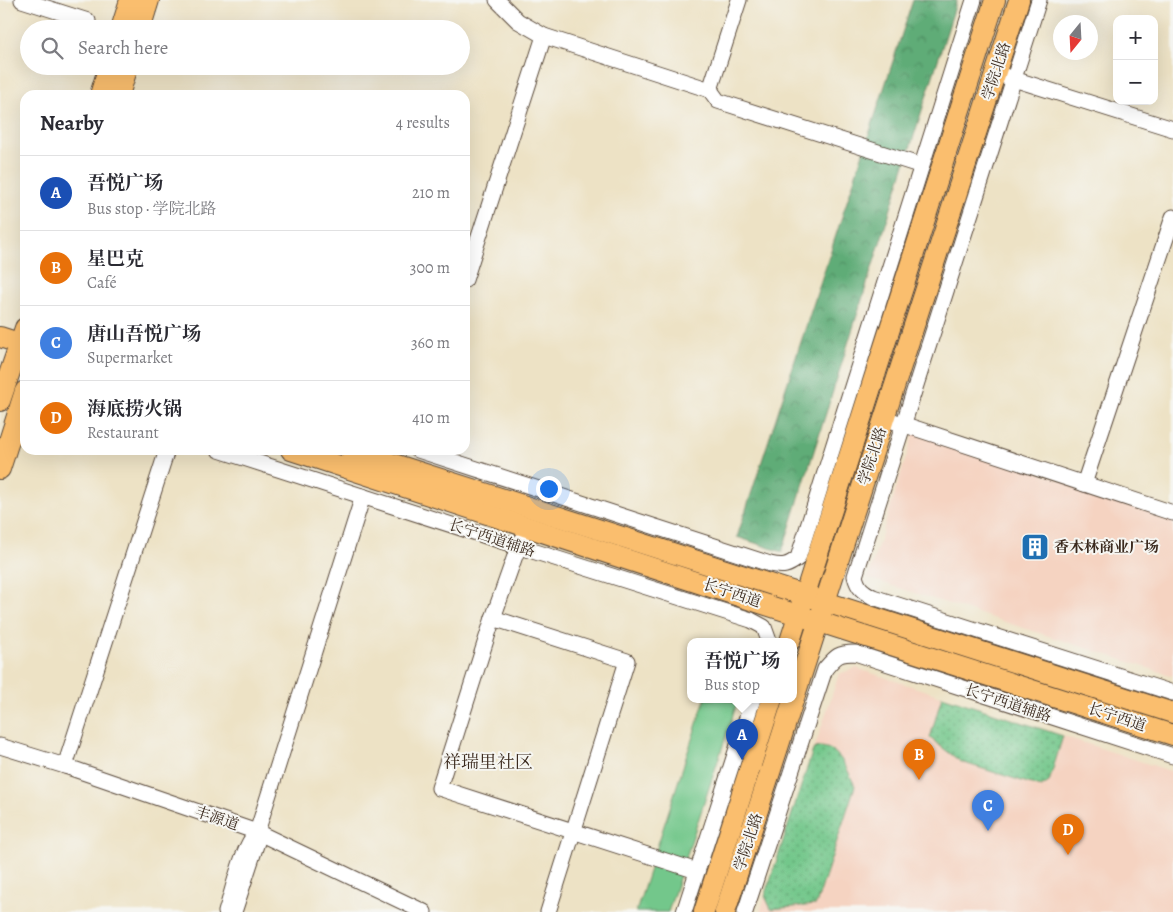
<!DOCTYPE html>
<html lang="en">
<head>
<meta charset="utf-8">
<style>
	body { margin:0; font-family:Alegreya,"Noto Serif SC",serif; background:#f7f7f7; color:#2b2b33 }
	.controls { position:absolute; right:15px; top:15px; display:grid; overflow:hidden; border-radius:10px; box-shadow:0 5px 20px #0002 }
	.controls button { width:45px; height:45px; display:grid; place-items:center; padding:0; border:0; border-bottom:1px solid #e1e1e2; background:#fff; color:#2b2b33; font:25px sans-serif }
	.compass { position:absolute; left:1053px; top:15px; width:45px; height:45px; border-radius:50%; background:#fff; box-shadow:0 5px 20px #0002; rotate:198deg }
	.you { position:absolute; left:548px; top:488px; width:18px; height:18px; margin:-12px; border:4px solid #fff; border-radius:50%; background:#1a73e8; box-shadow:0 0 0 8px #1a73e833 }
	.badge { display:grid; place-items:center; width:32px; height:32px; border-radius:50%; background:#1f6fb2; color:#fff; font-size:16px; font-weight:700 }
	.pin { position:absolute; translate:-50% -41px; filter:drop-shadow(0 1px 2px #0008) }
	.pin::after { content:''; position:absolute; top:26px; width:18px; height:15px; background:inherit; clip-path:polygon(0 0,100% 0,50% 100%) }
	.popup { position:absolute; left:687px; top:638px; width:110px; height:65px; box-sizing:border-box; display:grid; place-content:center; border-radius:10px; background:#fff; filter:drop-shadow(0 1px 4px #0005); font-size:16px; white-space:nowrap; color:#7c7c81 }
	.popup b { font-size:19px; color:#2b2b33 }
	.popup::after { content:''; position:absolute; left:50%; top:100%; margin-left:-10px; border:10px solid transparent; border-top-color:#fff }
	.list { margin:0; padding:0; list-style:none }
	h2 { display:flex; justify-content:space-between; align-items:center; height:65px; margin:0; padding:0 20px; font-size:21px }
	h2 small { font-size:16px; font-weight:400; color:#7c7c81 }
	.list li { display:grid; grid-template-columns:32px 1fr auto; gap:15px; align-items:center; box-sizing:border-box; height:75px; padding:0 20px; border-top:1px solid #e1e1e2 }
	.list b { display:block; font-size:19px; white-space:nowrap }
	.list p { margin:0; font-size:16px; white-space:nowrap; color:#7c7c81 }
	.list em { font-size:16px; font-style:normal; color:#7c7c81 }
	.icon { flex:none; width:28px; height:28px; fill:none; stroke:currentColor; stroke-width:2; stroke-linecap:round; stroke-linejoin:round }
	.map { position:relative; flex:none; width:1173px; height:912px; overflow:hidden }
	.search { position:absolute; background:#fff; box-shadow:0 5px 20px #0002; left:20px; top:20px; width:450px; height:55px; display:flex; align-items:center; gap:12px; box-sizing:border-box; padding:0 18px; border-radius:28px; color:#7c7c81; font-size:19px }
	.panel { position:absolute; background:#fff; box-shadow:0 5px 20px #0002; left:20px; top:90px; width:450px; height:365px; border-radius:15px }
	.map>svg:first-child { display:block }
</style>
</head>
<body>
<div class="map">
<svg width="1173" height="912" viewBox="0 0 1173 912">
	<defs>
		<pattern id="grass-dots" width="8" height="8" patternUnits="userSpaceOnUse" patternTransform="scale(1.25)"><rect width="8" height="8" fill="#73c78b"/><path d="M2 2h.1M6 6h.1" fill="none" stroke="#60a271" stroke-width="1.8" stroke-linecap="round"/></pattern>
		<pattern id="forest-crowns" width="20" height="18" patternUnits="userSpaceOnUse" patternTransform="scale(1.25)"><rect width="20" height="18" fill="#5eac77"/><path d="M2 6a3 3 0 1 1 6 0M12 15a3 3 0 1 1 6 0" fill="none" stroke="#4f8c61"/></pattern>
	</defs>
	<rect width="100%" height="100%" fill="#f6f6f2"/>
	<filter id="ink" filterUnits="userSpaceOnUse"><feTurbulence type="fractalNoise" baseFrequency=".02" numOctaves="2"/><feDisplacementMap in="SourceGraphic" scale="10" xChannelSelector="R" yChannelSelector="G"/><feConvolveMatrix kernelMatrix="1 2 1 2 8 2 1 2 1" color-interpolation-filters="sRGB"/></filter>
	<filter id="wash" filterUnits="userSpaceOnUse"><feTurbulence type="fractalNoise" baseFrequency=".0096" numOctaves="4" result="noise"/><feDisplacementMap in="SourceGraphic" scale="20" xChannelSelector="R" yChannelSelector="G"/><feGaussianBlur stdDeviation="1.12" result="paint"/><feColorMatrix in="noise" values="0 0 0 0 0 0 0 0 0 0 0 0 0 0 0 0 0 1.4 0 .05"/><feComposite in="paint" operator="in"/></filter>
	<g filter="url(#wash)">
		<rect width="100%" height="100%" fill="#ede2c5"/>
		<!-- built -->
		<g fill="#f5d3c1">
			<polygon points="914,432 1173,516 1173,676 868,578"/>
			<polygon points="856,668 1173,772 1173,912 760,912 839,674"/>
		</g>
		<!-- grass -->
		<g fill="url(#grass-dots)" stroke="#577854">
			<polygon points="942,696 1063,736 1049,782 1041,787 961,762 930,738"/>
			<path d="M 818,747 C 840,746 847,770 855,786 L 816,905 L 771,909 L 765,896 L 813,750 Z"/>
		</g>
		<!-- forest -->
		<polygon fill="url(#forest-crowns)" stroke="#4c6b4a" points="913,0 957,0 782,552 737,537"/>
		<!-- garden -->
		<polygon fill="#73c78b" stroke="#577854" points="705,699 723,699 737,703 668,912 636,912"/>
	</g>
	<g filter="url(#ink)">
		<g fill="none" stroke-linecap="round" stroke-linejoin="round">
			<defs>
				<g id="minor">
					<polyline points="22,0 88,21"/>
					<polyline points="497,0 518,21 544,36 710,90 739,0"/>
					<path d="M 1039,0 L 855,576 C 858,588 862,591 873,597 L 1173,693"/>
					<polyline points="1004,76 1173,129"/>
					<polyline points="710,90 718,101 922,166"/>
					<polyline points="465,280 544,36"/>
					<polyline points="893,421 1173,513"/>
					<polyline points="219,450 520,547 751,620 764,627 769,641"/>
					<path d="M 418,450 L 770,564 C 783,567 788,566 798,558 L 974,0"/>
					<polyline points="1084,484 1173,217"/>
					<polyline points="522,540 515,556 493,618 439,788 697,871"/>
					<polyline points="493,618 627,661 548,912"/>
					<polyline points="0,746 65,766 257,832 424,912"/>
					<polyline points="65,766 167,450"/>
					<polyline points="257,832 363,496"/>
					<path d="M 226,912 C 233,890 242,847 257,832 L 257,842 L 234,912"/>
					<polyline points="684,912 753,699"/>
					<path d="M 745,912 L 825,669 C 836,656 838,653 855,653 L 1173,756"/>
				</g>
				<g id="major">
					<polyline points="121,29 130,0"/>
					<polyline points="140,29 149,0"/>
					<polyline points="100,95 109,66"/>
					<polyline points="119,95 128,66"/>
					<polyline points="0,337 25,345"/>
					<polyline points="0,401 25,328"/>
					<polyline points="291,450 757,602 1173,735"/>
					<polyline points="350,450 1173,713"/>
					<polyline points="0,469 25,391"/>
					<polyline points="790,641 995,0"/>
					<polyline points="704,912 772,699"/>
					<polyline points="725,912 1019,0"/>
				</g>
			</defs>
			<!-- minor casing -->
			<use href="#minor" stroke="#564637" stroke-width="17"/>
			<!-- major casing -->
			<use href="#major" stroke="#564637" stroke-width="22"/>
			<!-- minor -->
			<use href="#minor" stroke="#fff" stroke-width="15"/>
			<!-- major -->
			<use href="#major" stroke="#fabe6e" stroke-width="20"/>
		</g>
	</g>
	<!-- icons -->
	<defs>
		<symbol id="building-square" viewBox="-11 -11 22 22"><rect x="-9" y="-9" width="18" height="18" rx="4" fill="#1f6fb2" stroke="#f6f6f2"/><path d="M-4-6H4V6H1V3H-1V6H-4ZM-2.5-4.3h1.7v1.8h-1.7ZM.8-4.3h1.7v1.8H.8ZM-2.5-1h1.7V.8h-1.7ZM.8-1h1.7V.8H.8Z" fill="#fff"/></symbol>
	</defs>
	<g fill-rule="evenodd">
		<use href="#building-square" x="1019" y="531" width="32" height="32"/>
	</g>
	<g text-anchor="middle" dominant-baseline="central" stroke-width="4" stroke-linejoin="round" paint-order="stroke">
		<!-- street labels -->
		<g font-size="15" fill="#3b2a1e" stroke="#f6f6f2">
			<text transform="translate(996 71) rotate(-72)">学院北路</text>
			<text transform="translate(872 456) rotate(-72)">学院北路</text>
			<text transform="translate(492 538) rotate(18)">长宁西道辅路</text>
			<text transform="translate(732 593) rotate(18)">长宁西道</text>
			<text transform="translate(1008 703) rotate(18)">长宁西道辅路</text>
			<text transform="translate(1117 717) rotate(18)">长宁西道</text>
			<text transform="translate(217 818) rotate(19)">丰源道</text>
			<text transform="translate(748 842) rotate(-72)">学院北路</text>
		</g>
		<!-- poi labels -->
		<g font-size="15" font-weight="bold" fill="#3b2a1e" stroke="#f6f6f2" text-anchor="start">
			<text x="1054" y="547">香木林商业广场</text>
		</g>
		<!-- quarter labels -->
		<g font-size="18" fill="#3b2a1e" stroke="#f6f6f2">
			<text x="488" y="762">祥瑞里社区</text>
		</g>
	</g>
</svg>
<div class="controls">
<button>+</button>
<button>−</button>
</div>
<svg class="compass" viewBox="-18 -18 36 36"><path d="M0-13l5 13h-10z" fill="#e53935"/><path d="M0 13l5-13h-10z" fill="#7c7c81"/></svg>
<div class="you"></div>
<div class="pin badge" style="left:742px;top:760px;background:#1a4fb4">A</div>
<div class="popup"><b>吾悦广场</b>Bus stop</div>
<div class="pin badge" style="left:919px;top:780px;background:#e8710a">B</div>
<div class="pin badge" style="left:988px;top:831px;background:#3f7fe0">C</div>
<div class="pin badge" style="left:1068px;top:855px;background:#e8710a">D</div>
<div class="search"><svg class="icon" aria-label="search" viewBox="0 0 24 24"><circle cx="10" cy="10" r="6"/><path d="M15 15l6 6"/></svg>Search here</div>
<section class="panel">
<h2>Nearby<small>4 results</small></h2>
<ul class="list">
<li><span class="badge" style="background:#1a4fb4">A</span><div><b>吾悦广场</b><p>Bus stop · 学院北路</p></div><em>210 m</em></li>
<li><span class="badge" style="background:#e8710a">B</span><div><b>星巴克</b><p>Café</p></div><em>300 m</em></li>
<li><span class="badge" style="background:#3f7fe0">C</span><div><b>唐山吾悦广场</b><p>Supermarket</p></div><em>360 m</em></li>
<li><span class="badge" style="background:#e8710a">D</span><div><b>海底捞火锅</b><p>Restaurant</p></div><em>410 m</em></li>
</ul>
</section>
</div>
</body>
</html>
